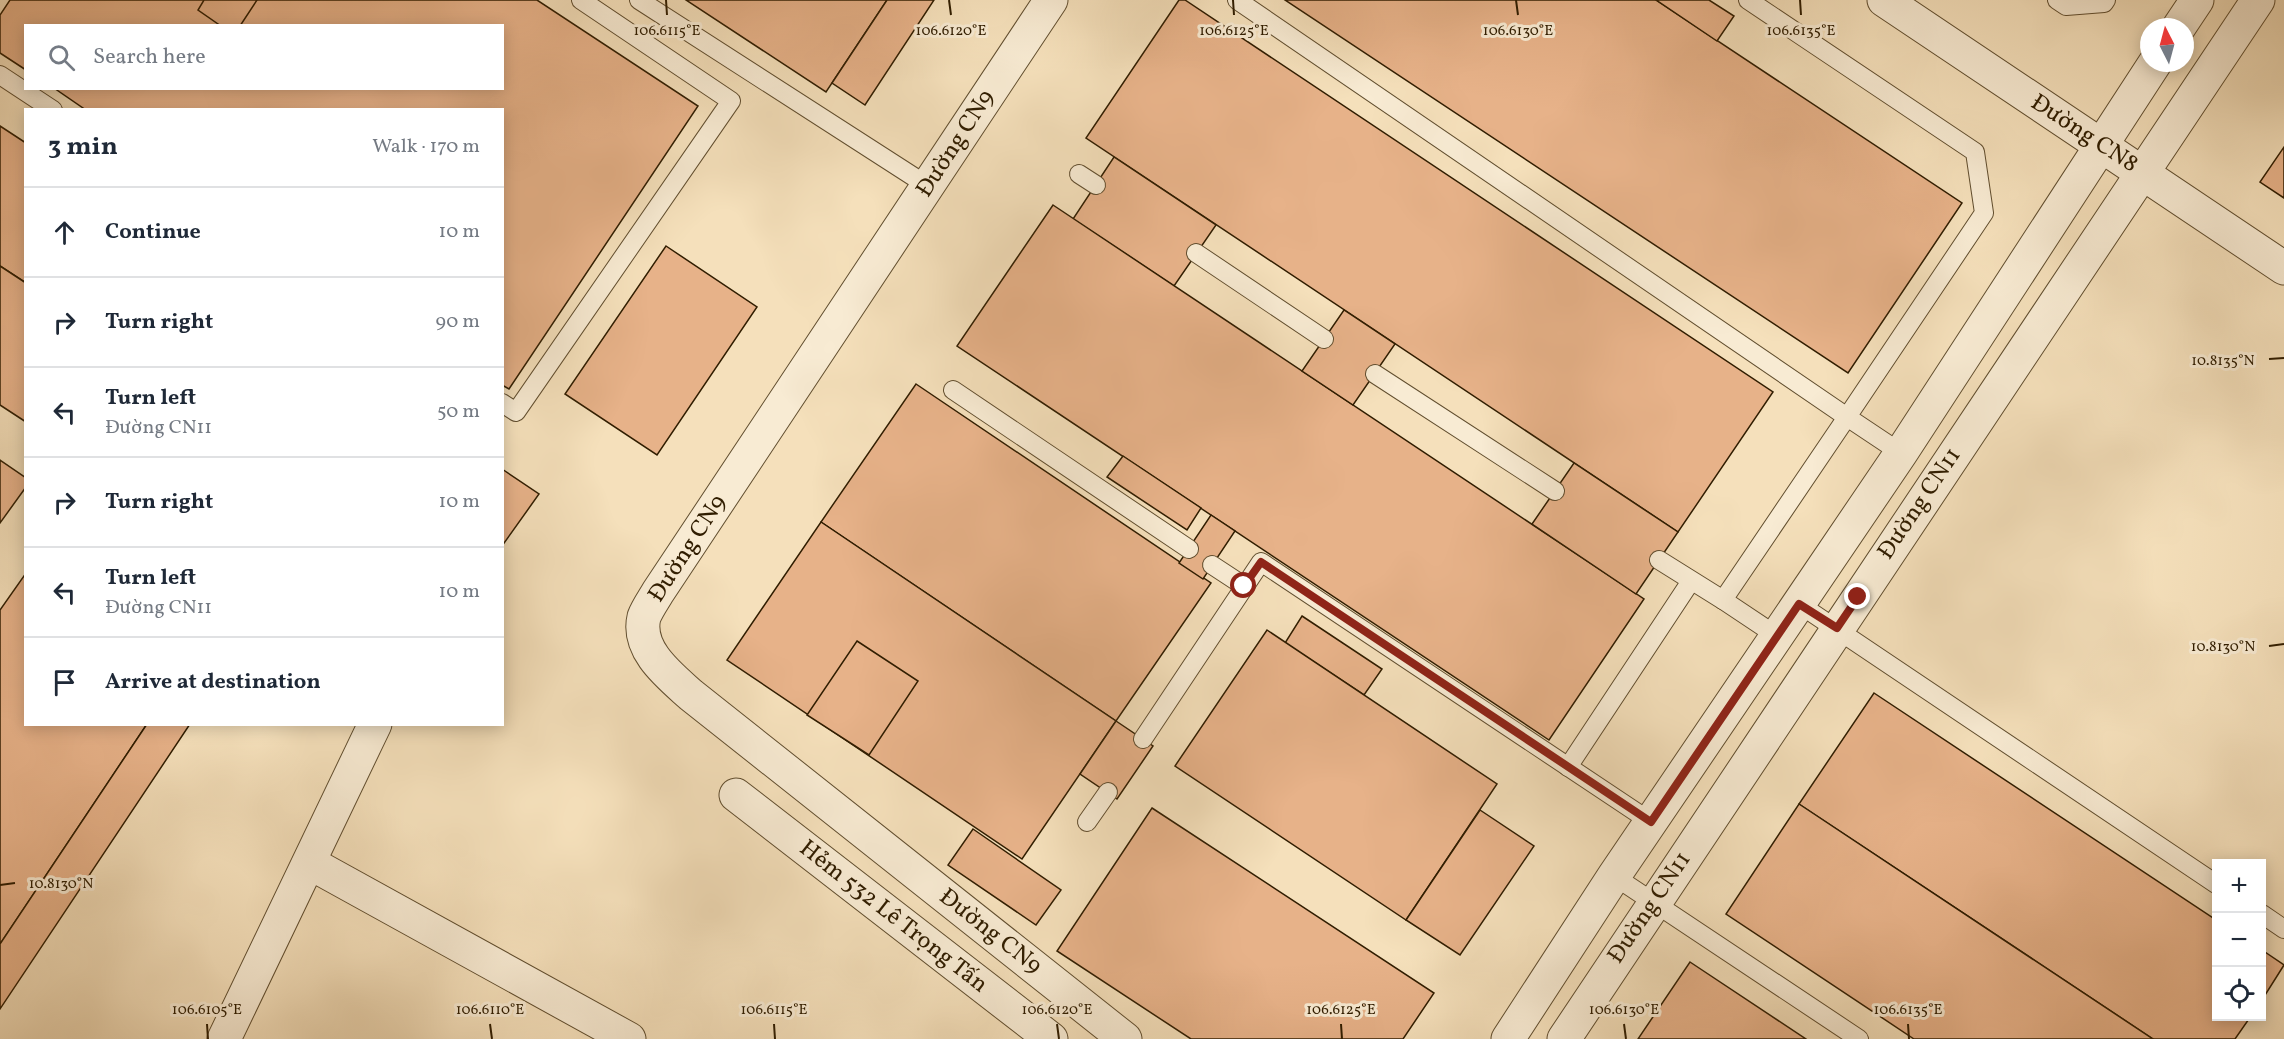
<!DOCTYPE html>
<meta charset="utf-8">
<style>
:root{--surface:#fff;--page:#f2f2f3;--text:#1f2937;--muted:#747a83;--line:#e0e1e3}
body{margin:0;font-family:Vollkorn,serif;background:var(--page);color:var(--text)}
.controls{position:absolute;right:18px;bottom:18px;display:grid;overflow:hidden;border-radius:0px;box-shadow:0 3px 15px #0003}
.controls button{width:54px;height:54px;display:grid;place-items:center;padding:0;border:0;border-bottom:2px solid var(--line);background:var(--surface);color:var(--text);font:30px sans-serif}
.compass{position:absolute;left:2140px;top:18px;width:54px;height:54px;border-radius:50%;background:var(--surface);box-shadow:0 3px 15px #0003;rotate:354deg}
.stop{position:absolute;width:18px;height:18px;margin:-14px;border:4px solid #8f2418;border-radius:50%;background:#fff}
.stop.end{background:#8f2418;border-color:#fff;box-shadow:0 2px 6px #0008}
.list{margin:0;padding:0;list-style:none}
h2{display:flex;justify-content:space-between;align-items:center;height:78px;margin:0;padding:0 24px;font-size:26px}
h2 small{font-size:20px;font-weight:400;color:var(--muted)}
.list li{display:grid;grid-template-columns:39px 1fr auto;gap:18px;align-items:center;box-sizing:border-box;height:90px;padding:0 24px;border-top:2px solid var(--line)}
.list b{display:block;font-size:22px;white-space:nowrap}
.list p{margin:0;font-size:20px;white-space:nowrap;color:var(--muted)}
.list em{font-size:20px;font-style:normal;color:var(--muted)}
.icon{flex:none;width:33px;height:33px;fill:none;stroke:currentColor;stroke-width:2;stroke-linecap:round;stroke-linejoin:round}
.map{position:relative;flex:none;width:2284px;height:1039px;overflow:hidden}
.search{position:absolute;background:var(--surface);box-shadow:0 3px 15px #0003;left:24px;top:24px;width:480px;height:66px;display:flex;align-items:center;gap:15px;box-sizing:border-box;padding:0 21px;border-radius:0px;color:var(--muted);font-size:22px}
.panel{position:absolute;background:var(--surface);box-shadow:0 3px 15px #0003;left:24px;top:108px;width:480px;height:618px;border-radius:0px}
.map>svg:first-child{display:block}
</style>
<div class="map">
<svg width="2284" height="1039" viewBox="0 0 2284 1039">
<rect width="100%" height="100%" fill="#f5e0bb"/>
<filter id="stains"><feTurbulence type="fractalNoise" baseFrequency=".00333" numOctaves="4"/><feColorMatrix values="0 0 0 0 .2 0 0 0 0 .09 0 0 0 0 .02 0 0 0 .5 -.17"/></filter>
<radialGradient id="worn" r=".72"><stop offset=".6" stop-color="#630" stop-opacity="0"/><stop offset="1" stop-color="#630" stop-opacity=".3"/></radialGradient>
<g fill="#e7b289" stroke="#301d00" stroke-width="1.5">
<polygon points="10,0 537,0 698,106 509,389 502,385 502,110 86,110 54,88 502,88 502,26 26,26 26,70 0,53 0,15"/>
<polygon points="204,0 257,0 240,26 221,26 198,10"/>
<polygon points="686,0 887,0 826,92"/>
<polygon points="887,0 934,0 865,105 832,83"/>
<polygon points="1179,0 1185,0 1773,392 1678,532 1086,138"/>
<polygon points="1285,0 1656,0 1962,203 1848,373"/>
<polygon points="1656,0 1709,0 1734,16 1717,41"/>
<polygon points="0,126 26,143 26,283 0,266"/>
<polygon points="2284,147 2284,198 2260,182"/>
<polygon points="1114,157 1216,225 1174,286 1073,219"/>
<polygon points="1053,205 1644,599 1549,740 957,346"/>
<polygon points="666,246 757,307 657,455 565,394"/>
<polygon points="0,266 26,283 26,422 0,405"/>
<polygon points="1344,310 1395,344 1353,405 1302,371"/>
<polygon points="916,384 1211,583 1116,721 821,522"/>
<polygon points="1123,456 1201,508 1187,530 1107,477"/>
<polygon points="0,460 26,478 26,487 0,523"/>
<polygon points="1574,463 1678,532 1636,594 1532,524"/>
<polygon points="502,469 539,494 502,546"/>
<polygon points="1211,515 1235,531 1203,579 1179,563"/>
<polygon points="821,522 1116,721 1022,859 727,660"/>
<polygon points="26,573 26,724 147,724 0,944 0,610"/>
<polygon points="1302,616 1382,669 1364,695 1285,643"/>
<polygon points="1267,630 1497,784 1406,920 1175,766"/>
<polygon points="857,641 918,681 869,755 807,715"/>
<polygon points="1874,693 2216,920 2216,1016 2251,1016 2235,1039 2153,1039 1799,804"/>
<polygon points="1116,721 1153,746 1117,799 1080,774"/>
<polygon points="147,724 190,724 0,1009 0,944"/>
<polygon points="1799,804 2153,1039 1914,1039 1726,914"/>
<polygon points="1152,808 1434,993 1403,1039 1191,1039 1057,951"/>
<polygon points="1480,810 1534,846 1460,955 1406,920"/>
<polygon points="973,829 1061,890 1036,925 948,865"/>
<polygon points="2262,950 2284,965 2262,1000"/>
<polygon points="1690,962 1806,1039 1638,1039"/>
</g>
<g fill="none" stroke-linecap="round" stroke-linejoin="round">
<g stroke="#614e2f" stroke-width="20">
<g id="service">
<polyline points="639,0 928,186"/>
<polyline points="1237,0 1847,417 1723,600 1659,560"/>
<polyline points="1748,0 1975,152 1984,213 1847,417 1901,453"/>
<polyline points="2057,0 2066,6 2104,3 2106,0"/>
<polyline points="0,75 53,110"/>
<polyline points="1079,174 1096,185"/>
<polyline points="1196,253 1324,339"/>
<polyline points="1375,374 1555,491"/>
<polyline points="953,390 1189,549"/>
<polyline points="502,403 516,412 731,101 581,0"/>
<polyline points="1212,565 1244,586"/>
<polyline points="1723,600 1777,636"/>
<polyline points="1799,604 2216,884"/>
<polyline points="1143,739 1261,562 1651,822"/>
<polyline points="1568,767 1691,581"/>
<polyline points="1087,822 1108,792"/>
<polyline points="1614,876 1859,1039"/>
<polyline points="2262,914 2284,929"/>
</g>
</g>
<g stroke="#614e2f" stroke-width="35">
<g id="minor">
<path d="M1051 0 658 592C654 599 647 609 644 617 636 650 670 676 691 695L1125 1039"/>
<polyline points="1884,0 2284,268"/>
<polyline points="2179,27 2197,0"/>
<polyline points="736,795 1051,1039"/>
<polyline points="310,863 629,1039"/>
<polyline points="224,1039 375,724"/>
<polyline points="1508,1039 1614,876 1901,453 2155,63"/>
<polyline points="1564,1039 2258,0"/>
</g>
</g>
<use href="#service" stroke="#f8ebd3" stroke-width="18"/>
<use href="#minor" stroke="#f8ebd3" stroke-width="33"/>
</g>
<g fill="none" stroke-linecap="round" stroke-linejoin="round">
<polyline stroke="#8f2418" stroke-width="8" points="1244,586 1261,562 1651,822 1799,604 1837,628 1858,597"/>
</g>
<path fill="none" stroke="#301d00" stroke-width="2" d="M666 0 667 15M949 0 951 15M1233 0 1234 15M1516 0 1518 15M1800 0 1801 15M2269 359 2284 358M2269 646 2284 644M0 885 15 883M207 1024 208 1039M490 1024 492 1039M774 1024 775 1039M1057 1024 1059 1039M1341 1024 1342 1039M1624 1024 1626 1039M1908 1024 1909 1039"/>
<g text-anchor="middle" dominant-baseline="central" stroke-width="6" stroke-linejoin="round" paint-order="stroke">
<g font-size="24" fill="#301d00" stroke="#f8ebd3">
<text transform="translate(2084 134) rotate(33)">Đường CN8</text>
<text transform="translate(956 144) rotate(-57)">Đường CN9</text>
<text transform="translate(1920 504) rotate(-56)">Đường CN11</text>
<text transform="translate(688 549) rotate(-57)">Đường CN9</text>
<text transform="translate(1650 908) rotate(-56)">Đường CN11</text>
<text transform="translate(893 917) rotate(38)">Hẻm 532 Lê Trọng Tấn</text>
<text transform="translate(990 932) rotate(38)">Đường CN9</text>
</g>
</g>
<g font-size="15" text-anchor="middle" fill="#301d00" stroke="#f8ebd3" stroke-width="6" stroke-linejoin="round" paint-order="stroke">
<text x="667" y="35">106.6115°E</text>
<text x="951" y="35">106.6120°E</text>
<text x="1234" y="35">106.6125°E</text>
<text x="1518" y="35">106.6130°E</text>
<text x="1801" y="35">106.6135°E</text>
<text x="2223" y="365">10.8135°N</text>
<text x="2223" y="651">10.8130°N</text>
<text x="61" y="888">10.8130°N</text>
<text x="207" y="1014">106.6105°E</text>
<text x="490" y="1014">106.6110°E</text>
<text x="774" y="1014">106.6115°E</text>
<text x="1057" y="1014">106.6120°E</text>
<text x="1341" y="1014">106.6125°E</text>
<text x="1624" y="1014">106.6130°E</text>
<text x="1908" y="1014">106.6135°E</text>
</g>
<rect width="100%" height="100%" filter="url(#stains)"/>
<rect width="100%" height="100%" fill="url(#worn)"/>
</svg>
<div class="controls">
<button>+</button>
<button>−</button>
<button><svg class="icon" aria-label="locate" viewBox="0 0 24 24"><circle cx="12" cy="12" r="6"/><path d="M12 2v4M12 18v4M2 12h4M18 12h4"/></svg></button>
</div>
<svg class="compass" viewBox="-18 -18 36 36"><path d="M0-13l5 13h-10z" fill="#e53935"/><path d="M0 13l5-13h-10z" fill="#747a83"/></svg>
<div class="stop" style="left:1244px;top:586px"></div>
<div class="stop end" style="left:1858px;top:597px"></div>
<div class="search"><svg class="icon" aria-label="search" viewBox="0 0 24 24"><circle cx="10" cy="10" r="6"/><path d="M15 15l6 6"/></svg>Search here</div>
<section class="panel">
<h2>3 min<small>Walk · 170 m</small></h2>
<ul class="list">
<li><svg class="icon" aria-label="ahead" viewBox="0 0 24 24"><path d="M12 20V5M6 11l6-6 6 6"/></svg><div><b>Continue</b></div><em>10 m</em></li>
<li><svg class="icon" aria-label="right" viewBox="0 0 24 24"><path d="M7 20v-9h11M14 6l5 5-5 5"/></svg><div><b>Turn right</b></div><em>90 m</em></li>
<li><svg class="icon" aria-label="left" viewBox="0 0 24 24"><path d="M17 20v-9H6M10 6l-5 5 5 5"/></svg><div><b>Turn left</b><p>Đường CN11</p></div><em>50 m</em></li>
<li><svg class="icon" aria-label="right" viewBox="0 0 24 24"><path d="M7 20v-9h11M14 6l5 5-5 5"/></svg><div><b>Turn right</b></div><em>10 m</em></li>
<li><svg class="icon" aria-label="left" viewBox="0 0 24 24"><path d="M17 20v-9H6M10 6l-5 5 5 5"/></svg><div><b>Turn left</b><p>Đường CN11</p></div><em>10 m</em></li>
<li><svg class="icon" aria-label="arrive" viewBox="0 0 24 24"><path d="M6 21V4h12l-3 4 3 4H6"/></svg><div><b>Arrive at destination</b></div></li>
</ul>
</section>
</div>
